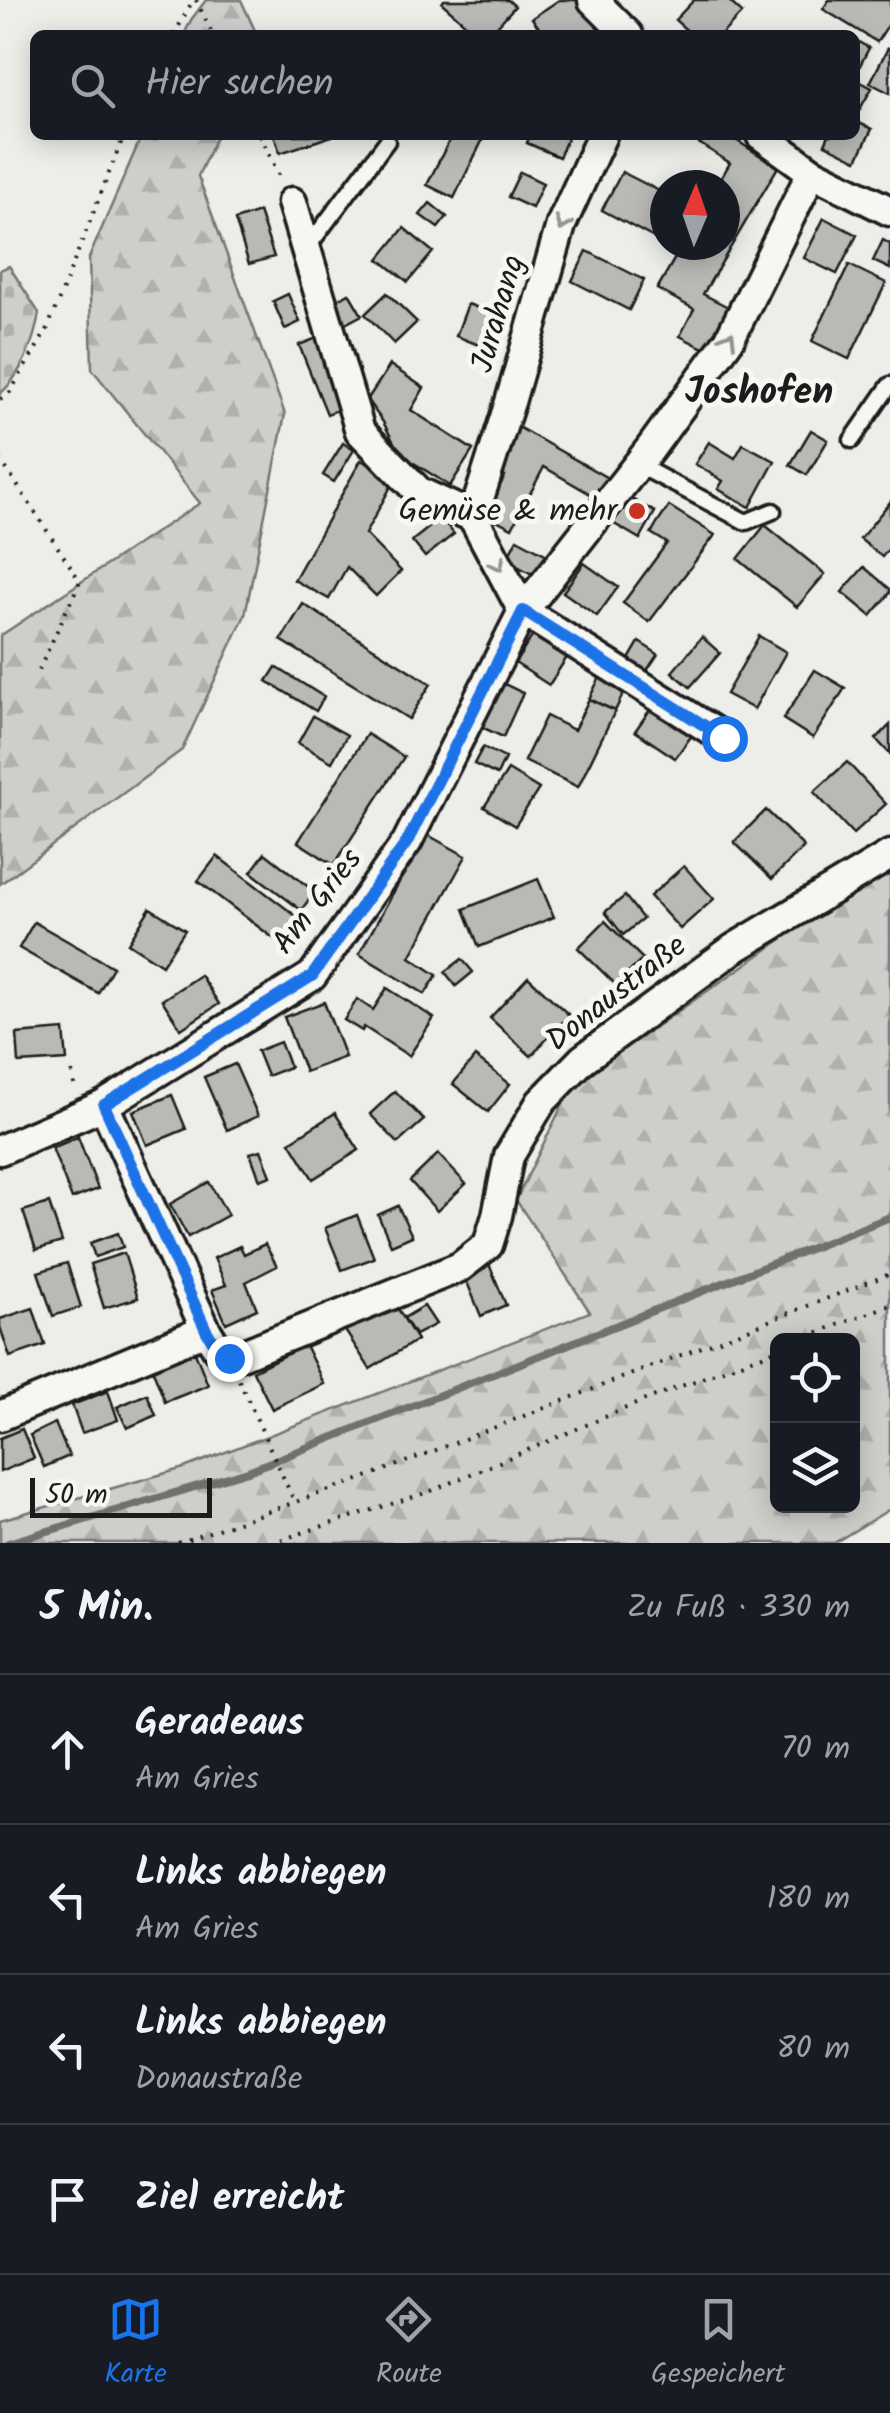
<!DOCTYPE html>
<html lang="de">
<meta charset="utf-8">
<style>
:root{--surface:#171b24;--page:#20242c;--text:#f1f3f6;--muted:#9ea1a6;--line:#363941;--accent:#1a73e8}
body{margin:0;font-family:Kalam,sans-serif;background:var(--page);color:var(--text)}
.controls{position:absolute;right:30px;bottom:30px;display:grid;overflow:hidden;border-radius:15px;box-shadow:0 5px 25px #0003}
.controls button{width:90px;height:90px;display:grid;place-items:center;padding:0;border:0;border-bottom:2px solid var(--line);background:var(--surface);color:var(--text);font:50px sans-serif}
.compass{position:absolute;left:650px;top:170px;width:90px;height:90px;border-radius:50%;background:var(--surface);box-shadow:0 5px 25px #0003;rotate:2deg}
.scale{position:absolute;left:30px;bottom:25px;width:182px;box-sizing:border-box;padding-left:10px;border:5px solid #1c1c1c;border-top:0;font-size:28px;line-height:35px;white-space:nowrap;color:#1c1c1c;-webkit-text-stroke:8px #f6f6f2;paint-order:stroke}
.stop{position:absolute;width:30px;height:30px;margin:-22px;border:8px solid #1a73e8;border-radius:50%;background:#fff}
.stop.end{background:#1a73e8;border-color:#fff;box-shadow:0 2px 10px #0008}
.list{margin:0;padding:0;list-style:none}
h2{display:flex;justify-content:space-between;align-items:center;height:130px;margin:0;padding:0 40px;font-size:42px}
h2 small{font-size:32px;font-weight:400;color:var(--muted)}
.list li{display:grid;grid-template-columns:65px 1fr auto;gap:30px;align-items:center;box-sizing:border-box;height:150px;padding:0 40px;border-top:2px solid var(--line)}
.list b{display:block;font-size:38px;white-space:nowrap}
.list p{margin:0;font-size:32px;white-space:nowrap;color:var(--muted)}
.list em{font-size:32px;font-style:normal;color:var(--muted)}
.icon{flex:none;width:55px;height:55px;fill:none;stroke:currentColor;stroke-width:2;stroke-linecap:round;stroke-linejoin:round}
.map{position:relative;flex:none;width:890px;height:1543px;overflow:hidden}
.search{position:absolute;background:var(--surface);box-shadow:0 5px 25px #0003;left:30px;right:30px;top:30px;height:110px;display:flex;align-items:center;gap:25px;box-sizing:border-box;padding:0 35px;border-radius:15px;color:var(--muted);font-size:38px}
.sheet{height:730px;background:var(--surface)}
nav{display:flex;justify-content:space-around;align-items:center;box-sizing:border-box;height:140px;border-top:2px solid var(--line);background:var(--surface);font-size:28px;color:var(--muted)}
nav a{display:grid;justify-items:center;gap:5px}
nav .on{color:var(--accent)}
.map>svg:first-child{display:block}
</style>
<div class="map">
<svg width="890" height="1543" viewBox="0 0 890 1543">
<defs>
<pattern id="forest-firs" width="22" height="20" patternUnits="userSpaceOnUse" patternTransform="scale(2.5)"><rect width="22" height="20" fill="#cececb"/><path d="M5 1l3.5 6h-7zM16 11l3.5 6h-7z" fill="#b0b0ae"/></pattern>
<pattern id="cemetery-stones" width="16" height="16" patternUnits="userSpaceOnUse" patternTransform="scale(2.5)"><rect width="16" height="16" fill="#cececb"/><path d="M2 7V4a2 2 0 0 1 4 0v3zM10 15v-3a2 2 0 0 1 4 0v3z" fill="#b0b0ae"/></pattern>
</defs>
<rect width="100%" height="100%" fill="#edede9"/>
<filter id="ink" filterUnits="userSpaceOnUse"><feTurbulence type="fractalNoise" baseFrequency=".01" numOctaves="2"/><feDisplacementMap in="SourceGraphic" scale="20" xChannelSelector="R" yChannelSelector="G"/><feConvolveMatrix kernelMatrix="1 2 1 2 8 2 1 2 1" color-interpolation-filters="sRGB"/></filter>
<g filter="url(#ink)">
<g fill="url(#forest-firs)" stroke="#757574" stroke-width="2.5" fill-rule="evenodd">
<polygon points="206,0 241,0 257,35 184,35 191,20"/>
<polygon points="142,135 217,135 198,176 285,414 245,615 182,750 0,884 0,636 200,503 92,369 89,258"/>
<path d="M890 864V1509L834 1543H0V1520L184 1468 590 1312 516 1200 572 1085ZM778 1340H852V1506H778Z"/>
</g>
<path fill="url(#cemetery-stones)" stroke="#757574" stroke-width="2.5" d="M9 266 39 313C35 340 21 376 0 394V270Z"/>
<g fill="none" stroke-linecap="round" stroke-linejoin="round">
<polyline stroke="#6f6f6d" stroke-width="8" points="8,1543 248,1471 890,1217"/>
</g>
<g fill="#b9b9b6" stroke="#1c1c1c" stroke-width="2.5">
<polygon points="444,0 508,0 515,6 489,35 478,35 442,3"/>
<polygon points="559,0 581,0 601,29 592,35 544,35 532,18"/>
<polygon points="694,0 728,0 742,13 721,35 692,35 675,20"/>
<polygon points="829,0 890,0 890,22 877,42 823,9"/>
<polygon points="855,40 869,48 855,75"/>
<polygon points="888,48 890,49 890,93 870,83"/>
<polygon points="857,80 872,88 857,114 855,84"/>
<polygon points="855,121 872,129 857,160 825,144 829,135 855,135"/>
<polygon points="274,135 332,135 332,136 280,153"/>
<polygon points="452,135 485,135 454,198 427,185"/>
<polygon points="530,135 569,135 559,157 527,143"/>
<polygon points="697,135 728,135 778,167 703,294 730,308 707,350 680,336 694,309 657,289 679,251 668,245 725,245 725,185 717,185 730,163 694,140"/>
<polygon points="520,172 543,183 532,208 508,197"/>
<polygon points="622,172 665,194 665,244 602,210"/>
<polygon points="430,203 447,217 438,228 420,215"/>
<polygon points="259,212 274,257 249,264 235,220"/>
<polygon points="824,218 857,235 837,274 804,258"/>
<polygon points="404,228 433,252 408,282 379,259"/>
<polygon points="883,240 890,244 890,269 873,261"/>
<polygon points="587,251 644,280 629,310 572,281"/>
<polygon points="849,265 886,283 849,359 812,341"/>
<polygon points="349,293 362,315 343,325 331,303"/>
<polygon points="387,293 417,322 394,344 365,314"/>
<polygon points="288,294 300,322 285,329 273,301"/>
<polygon points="468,304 496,315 484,347 456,336"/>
<polygon points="322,336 351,405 327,414 299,345"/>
<polygon points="390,365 424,388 411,410 473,450 450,486 400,454 383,422 367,400"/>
<polygon points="518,427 611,480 599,499 544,467 512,528 485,514 505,476 493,470"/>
<polygon points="811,430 828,440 807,475 790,465"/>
<polygon points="709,442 735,458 743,444 775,461 750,507 718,489 723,481 695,464"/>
<polygon points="343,443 354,450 334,482 323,475"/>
<polygon points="361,460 395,479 365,534 401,571 376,596 347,567 329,599 294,580"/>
<polygon points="626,496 655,512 640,539 611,522"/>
<polygon points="890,502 890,547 882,557 860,539"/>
<polygon points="669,506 715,535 649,622 623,603 667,543 651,533"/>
<polygon points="441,518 454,534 425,557 412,541"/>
<polygon points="765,525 825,574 797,607 738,559"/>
<polygon points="517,539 549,556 538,577 506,560"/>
<polygon points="584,563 618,587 597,616 563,592"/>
<polygon points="864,567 890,589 890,593 871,616 842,592"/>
<polygon points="303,604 431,684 409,719 281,640"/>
<polygon points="537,629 571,651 549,685 515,663"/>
<polygon points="759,636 786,652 754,709 726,694"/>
<polygon points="702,637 720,653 690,687 672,672"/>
<polygon points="639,642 658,654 646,672 628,661"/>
<polygon points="276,667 324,697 316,711 267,681"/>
<polygon points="815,670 845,688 813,738 783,719"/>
<polygon points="603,671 628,684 615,711 589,699"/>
<polygon points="496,680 523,693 503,737 475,724"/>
<polygon points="589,699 615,711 578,787 524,761 546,716 574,730"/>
<polygon points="652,707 693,734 675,758 635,731"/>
<polygon points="313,716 347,735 332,762 298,743"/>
<polygon points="890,725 890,754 876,739"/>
<polygon points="367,734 404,757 334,865 298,842"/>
<polygon points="483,747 505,758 497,775 474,764"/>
<polygon points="847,762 886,804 853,834 814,792"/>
<polygon points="508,770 539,789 515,826 484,807"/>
<polygon points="766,810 804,847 772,879 734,842"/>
<polygon points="426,834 466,856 410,957 437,975 425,994 359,954"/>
<polygon points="265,853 315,892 301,910 251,872"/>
<polygon points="217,856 304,922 285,947 198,881"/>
<polygon points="684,866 714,899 680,929 650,896"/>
<polygon points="538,879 554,917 479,947 464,909"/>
<polygon points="625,896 643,919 623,935 605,912"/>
<polygon points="150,908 185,930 162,965 128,943"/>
<polygon points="605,921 643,959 616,985 578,948"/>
<polygon points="34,922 113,967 98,993 19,948"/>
<polygon points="462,959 473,972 456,986 445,972"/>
<polygon points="200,975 219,1004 181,1029 162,1000"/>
<polygon points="528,977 569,1015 531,1056 490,1018"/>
<polygon points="387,988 434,1018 409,1056 364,1027 362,1031 344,1020 357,999 373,1010"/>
<polygon points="324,1002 345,1057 305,1072 284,1017"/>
<polygon points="64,1030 67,1060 19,1063 17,1034"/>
<polygon points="280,1042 290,1067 267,1076 257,1051"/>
<polygon points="475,1057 510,1084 488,1112 453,1084"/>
<polygon points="235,1064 258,1116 227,1130 204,1077"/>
<polygon points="395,1091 424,1120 398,1143 370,1114"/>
<polygon points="172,1095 186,1129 147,1145 133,1111"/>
<polygon points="335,1113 359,1150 313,1179 290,1142"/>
<polygon points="78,1137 98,1189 72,1199 52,1148"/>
<polygon points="261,1150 271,1176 260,1180 250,1153"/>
<polygon points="438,1154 466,1184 437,1211 410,1181"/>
<polygon points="209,1182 228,1215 188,1237 170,1204"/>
<polygon points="49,1203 62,1242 36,1250 23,1211"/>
<polygon points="398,1206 412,1236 391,1245 378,1215"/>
<polygon points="357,1215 374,1258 342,1270 325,1228"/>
<polygon points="118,1233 123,1247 95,1257 90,1243"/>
<polygon points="265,1244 277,1266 246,1282 257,1309 226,1323 212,1290 226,1285 214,1258 240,1246 244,1254"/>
<polygon points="124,1253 138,1298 104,1308 90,1264"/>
<polygon points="67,1263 81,1307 53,1316 38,1272"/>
<polygon points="489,1264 506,1305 481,1316 464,1275"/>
<polygon points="392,1299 417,1340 370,1369 344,1329"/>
<polygon points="424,1306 436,1324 415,1335 404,1318"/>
<polygon points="33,1308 45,1345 10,1357 0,1327 0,1319"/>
<polygon points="305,1345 324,1384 272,1409 253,1371"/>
<polygon points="195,1352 208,1385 165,1402 152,1368"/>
<polygon points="108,1391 118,1420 82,1433 72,1405"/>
<polygon points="147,1394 156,1415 127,1428 117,1407"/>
<polygon points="55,1423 69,1456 44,1467 30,1435"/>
<polygon points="22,1429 34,1458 0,1472 0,1438"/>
</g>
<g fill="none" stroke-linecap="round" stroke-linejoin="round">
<g stroke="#1c1c1c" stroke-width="21">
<g id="lane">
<polyline points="307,248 387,141"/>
<polyline points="852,440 890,385"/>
<polyline points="638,465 746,522 773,511"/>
</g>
</g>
<g stroke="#1c1c1c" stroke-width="35">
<g id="street">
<polyline points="593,0 628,35"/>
<polyline points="602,135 561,225 510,402 473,517 523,611 724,738"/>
<polyline points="761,135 812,172 890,211"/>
<polyline points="292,202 360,431 419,492 473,517"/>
<polyline points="104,1105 206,1330 217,1348 229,1358 241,1355 460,1267 488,1245 497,1216 509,1156 541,1102 583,1059 733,949 890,855"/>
<polyline points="0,1150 104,1105 312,976 407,842 523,611 650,449 729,340 812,172"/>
<polyline points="0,1416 206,1330"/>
</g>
</g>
<g stroke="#1c1c1c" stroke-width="4" stroke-dasharray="2.5 8" stroke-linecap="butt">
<polyline points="196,0 213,35"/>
<polyline points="174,35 193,0"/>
<polyline points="260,135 281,180"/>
<polyline points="0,399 10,392 47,330 124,135"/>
<polyline points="0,459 80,581 38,672"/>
<polyline points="72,1072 75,1090"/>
<polyline points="798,1340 890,1305"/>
<polyline points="239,1380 295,1503"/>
<polyline points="178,1543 364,1478 890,1274"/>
<polyline points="271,1543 431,1491 645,1400 778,1349"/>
</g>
<use href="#lane" stroke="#f6f6f2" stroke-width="14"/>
<use href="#street" stroke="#f6f6f2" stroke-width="28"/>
</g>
<defs><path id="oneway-chevron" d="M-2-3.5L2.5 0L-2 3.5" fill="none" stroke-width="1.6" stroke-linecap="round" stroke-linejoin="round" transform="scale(2.5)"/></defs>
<g stroke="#949492">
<use href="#oneway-chevron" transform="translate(563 224) rotate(111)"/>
<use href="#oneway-chevron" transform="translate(729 338) rotate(-59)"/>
<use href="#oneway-chevron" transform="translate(498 564) rotate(62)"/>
</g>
</g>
<g fill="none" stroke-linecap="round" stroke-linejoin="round" filter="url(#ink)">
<polyline stroke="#1a73e8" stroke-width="12" points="229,1358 217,1348 206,1330 104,1105 312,976 407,842 523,611 724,738"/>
</g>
<circle fill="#c8321e" stroke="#f6f6f2" stroke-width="4" cx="637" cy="511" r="10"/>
<g text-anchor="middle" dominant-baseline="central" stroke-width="10" stroke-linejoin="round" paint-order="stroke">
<g font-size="32" fill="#1c1c1c" stroke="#f6f6f2">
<text transform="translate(499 314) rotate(-74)">Jurahang</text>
<text transform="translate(318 902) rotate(-52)">Am Gries</text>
<text transform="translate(617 994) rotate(-38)">Donaustraße</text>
</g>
<g font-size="32" fill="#1c1c1c" stroke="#f6f6f2" text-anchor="end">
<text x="617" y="511">Gemüse &amp; mehr</text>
</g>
<g font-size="38" font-weight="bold" fill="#1c1c1c" stroke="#f6f6f2">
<text x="759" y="393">Joshofen</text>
</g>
</g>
</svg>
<div class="controls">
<button><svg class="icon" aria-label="locate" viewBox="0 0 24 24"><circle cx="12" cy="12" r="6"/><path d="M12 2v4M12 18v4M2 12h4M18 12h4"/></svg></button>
<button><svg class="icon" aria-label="layers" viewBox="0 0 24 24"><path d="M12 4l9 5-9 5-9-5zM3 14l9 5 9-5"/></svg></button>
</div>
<svg class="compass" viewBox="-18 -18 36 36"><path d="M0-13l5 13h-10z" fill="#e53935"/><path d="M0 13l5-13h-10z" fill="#9ea1a6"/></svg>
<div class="scale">50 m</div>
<div class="stop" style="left:724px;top:738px"></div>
<div class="stop end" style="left:229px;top:1358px"></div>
<div class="search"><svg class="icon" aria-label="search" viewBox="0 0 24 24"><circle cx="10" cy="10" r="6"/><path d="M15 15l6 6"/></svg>Hier suchen</div>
</div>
<section class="sheet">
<h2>5 Min.<small>Zu Fuß · 330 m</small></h2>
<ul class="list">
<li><svg class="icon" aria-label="ahead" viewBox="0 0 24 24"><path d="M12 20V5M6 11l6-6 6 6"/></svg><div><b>Geradeaus</b><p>Am Gries</p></div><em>70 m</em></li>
<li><svg class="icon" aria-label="left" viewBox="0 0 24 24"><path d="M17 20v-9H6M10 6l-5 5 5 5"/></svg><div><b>Links abbiegen</b><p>Am Gries</p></div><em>180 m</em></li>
<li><svg class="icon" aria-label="left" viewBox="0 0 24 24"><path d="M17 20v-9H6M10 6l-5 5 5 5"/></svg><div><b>Links abbiegen</b><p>Donaustraße</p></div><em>80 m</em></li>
<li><svg class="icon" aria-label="arrive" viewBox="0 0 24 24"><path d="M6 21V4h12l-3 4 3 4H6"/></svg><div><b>Ziel erreicht</b></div></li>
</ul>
</section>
<nav>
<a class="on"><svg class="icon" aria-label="map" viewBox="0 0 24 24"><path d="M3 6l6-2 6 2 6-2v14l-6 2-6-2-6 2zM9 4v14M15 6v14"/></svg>Karte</a>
<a><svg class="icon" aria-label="directions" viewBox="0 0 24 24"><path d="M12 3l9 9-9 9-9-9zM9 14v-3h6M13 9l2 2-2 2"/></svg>Route</a>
<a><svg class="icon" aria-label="saved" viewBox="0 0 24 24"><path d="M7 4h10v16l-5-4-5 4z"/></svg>Gespeichert</a>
</nav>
